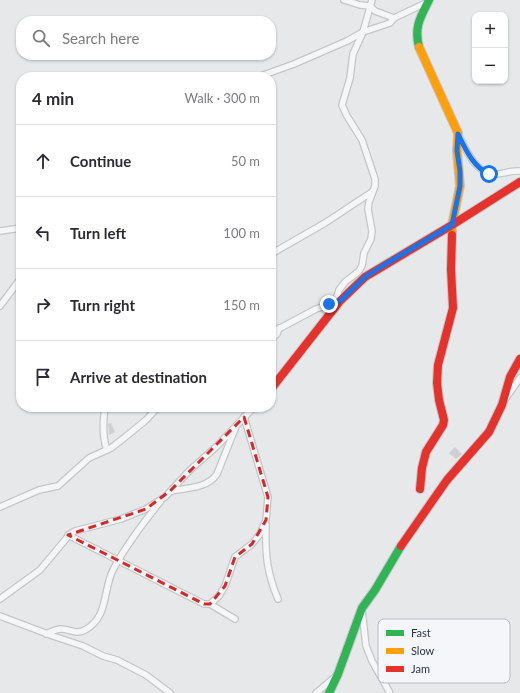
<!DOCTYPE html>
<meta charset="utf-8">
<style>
:root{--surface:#fff;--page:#f2f2f3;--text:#2b2b33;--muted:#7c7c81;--line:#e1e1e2}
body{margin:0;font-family:Lato,sans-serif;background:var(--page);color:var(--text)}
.controls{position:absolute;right:12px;top:12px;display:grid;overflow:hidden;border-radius:8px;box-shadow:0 1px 3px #0004}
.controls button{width:36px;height:36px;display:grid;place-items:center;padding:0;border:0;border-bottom:1px solid var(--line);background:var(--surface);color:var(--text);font:20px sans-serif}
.stop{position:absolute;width:12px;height:12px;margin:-9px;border:3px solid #1a73e8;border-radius:50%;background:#fff}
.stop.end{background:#1a73e8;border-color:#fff;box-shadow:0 1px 4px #0008}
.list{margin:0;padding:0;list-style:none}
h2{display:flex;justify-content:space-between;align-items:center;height:52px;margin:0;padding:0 16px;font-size:17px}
h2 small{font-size:13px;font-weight:400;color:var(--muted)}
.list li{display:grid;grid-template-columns:26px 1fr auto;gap:12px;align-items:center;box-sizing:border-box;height:72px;padding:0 16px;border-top:1px solid var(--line)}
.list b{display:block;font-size:15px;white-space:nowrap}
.list em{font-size:13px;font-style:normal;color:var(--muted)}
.icon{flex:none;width:22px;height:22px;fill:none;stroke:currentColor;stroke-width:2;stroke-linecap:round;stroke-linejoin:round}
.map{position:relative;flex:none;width:520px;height:693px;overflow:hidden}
.search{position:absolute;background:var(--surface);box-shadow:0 1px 3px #0004;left:16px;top:16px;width:260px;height:44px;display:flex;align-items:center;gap:10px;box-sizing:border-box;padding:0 14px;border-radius:16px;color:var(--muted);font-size:15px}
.panel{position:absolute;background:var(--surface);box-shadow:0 1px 3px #0004;left:16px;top:72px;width:260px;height:340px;border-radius:16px}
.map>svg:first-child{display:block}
</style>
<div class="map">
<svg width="520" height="693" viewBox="0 0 520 693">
<rect width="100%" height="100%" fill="#e6e8ea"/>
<g fill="#ced0d3">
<polygon points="111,423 115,432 109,435 108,424"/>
<polygon points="455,447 462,454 456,459 449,453"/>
</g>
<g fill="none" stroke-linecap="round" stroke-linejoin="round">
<g stroke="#c4c6c8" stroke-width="8">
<g id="street">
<polyline points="344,0 360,5 370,6 375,11 394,18 428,2"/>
<polyline points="258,77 294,64 347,41 363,32 390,23 394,18"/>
<path d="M458 134C465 148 476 175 495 174 504 174 512 170 520 171"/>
<polyline points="0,231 21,228"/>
<polyline points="271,254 325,223 372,192"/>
<polyline points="335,302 339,290 345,282 358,272 362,266 364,253 371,239 372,231 368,209 369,202 375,186 375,179 362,140 347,116 342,105 350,78 353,54 363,32 372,0"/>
<polyline points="0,306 21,278"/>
<polyline points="271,333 316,309 338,302"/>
<polyline points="271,339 277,334 279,328"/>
<polyline points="506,398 520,378"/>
<path d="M105 407C103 422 102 436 107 450"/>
<path d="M171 491C187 488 208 488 217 474L235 429"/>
<polyline points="0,507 39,490 58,486 89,458 111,448 124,438 146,420 158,407"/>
<path d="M266 525C265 554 267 573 278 599"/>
<polyline points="68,535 204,604 210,604 235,619"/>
<polyline points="0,599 40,570 70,534 75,531 121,519 146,509 165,497 190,470 217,446 254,407"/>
<polyline points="210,604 219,596 225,586 235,557 252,544 260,534 266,520 268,497 244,417"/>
<polyline points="362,610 366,646 372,661 390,693"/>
<polyline points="0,616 53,636 83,646 103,656 117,660 146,675 170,693"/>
<path d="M46 634C51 632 56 629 61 629 70 629 76 635 85 630 110 616 102 589 114 568 127 544 143 523 160 502"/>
<polyline points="316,693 336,676"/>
</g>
</g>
<g stroke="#c4c6c8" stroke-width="10">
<g id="fast">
<path d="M419 47C414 27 420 18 429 0"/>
<polyline points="329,693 338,674 362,608 375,590 401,546"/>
</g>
</g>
<g stroke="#c4c6c8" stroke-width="10">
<polyline id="slow" points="419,47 458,133 457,151 460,186 452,225 452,235"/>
</g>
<g stroke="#c4c6c8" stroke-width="10">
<g id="jam">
<polyline points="271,389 340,301 365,277 452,225 520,182"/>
<polyline points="420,489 422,468 426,452 443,425 444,420 439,400 437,383 438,365 453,308 451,269 452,235"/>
<polyline points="401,546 447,480 489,432 502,405 510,377 520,359"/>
</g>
</g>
<use href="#street" stroke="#f5f6f7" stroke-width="5.5"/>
<use href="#fast" stroke="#30b455" stroke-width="8"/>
<use href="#slow" stroke="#ff9f0a" stroke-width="8"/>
<use href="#jam" stroke="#e5322d" stroke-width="8"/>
</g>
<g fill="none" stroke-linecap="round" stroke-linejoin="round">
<path stroke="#1a73e8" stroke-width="5" d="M329 304 340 301 365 277 384 265 452 225 460 186V171L457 151 458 134C465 148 473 167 489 174"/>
</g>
<path fill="none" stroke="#d62828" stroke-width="3" stroke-dasharray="8 5" stroke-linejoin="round" d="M244 417 268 497 266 520 252 544 235 557 225 586 210 604H204L68 535 146 509 170 491Z"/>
<rect x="378" y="619" width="132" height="64" rx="6" fill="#f4f6f9" stroke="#b8bcc3" stroke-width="1"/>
<rect x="386" y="630" width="18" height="6" fill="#30b455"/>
<rect x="386" y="648" width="18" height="6" fill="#ff9f0a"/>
<rect x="386" y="666" width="18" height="6" fill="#e5322d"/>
<g font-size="11" fill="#2b3445">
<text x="411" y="637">Fast</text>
<text x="411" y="655">Slow</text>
<text x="411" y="673">Jam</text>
</g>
</svg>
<div class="controls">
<button>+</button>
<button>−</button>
</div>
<div class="stop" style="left:489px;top:174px"></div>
<div class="stop end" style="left:329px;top:304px"></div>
<div class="search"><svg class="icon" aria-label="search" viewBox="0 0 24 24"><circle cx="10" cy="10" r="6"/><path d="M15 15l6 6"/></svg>Search here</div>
<section class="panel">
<h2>4 min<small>Walk · 300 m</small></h2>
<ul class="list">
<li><svg class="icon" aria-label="ahead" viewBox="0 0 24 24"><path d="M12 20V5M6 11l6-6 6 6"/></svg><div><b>Continue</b></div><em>50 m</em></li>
<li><svg class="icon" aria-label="left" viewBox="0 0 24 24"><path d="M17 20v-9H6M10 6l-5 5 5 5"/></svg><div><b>Turn left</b></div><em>100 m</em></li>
<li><svg class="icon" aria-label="right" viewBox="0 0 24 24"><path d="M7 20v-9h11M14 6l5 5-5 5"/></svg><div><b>Turn right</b></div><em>150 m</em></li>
<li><svg class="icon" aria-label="arrive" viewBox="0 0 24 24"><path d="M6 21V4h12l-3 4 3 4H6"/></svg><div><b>Arrive at destination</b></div></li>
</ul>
</section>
</div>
